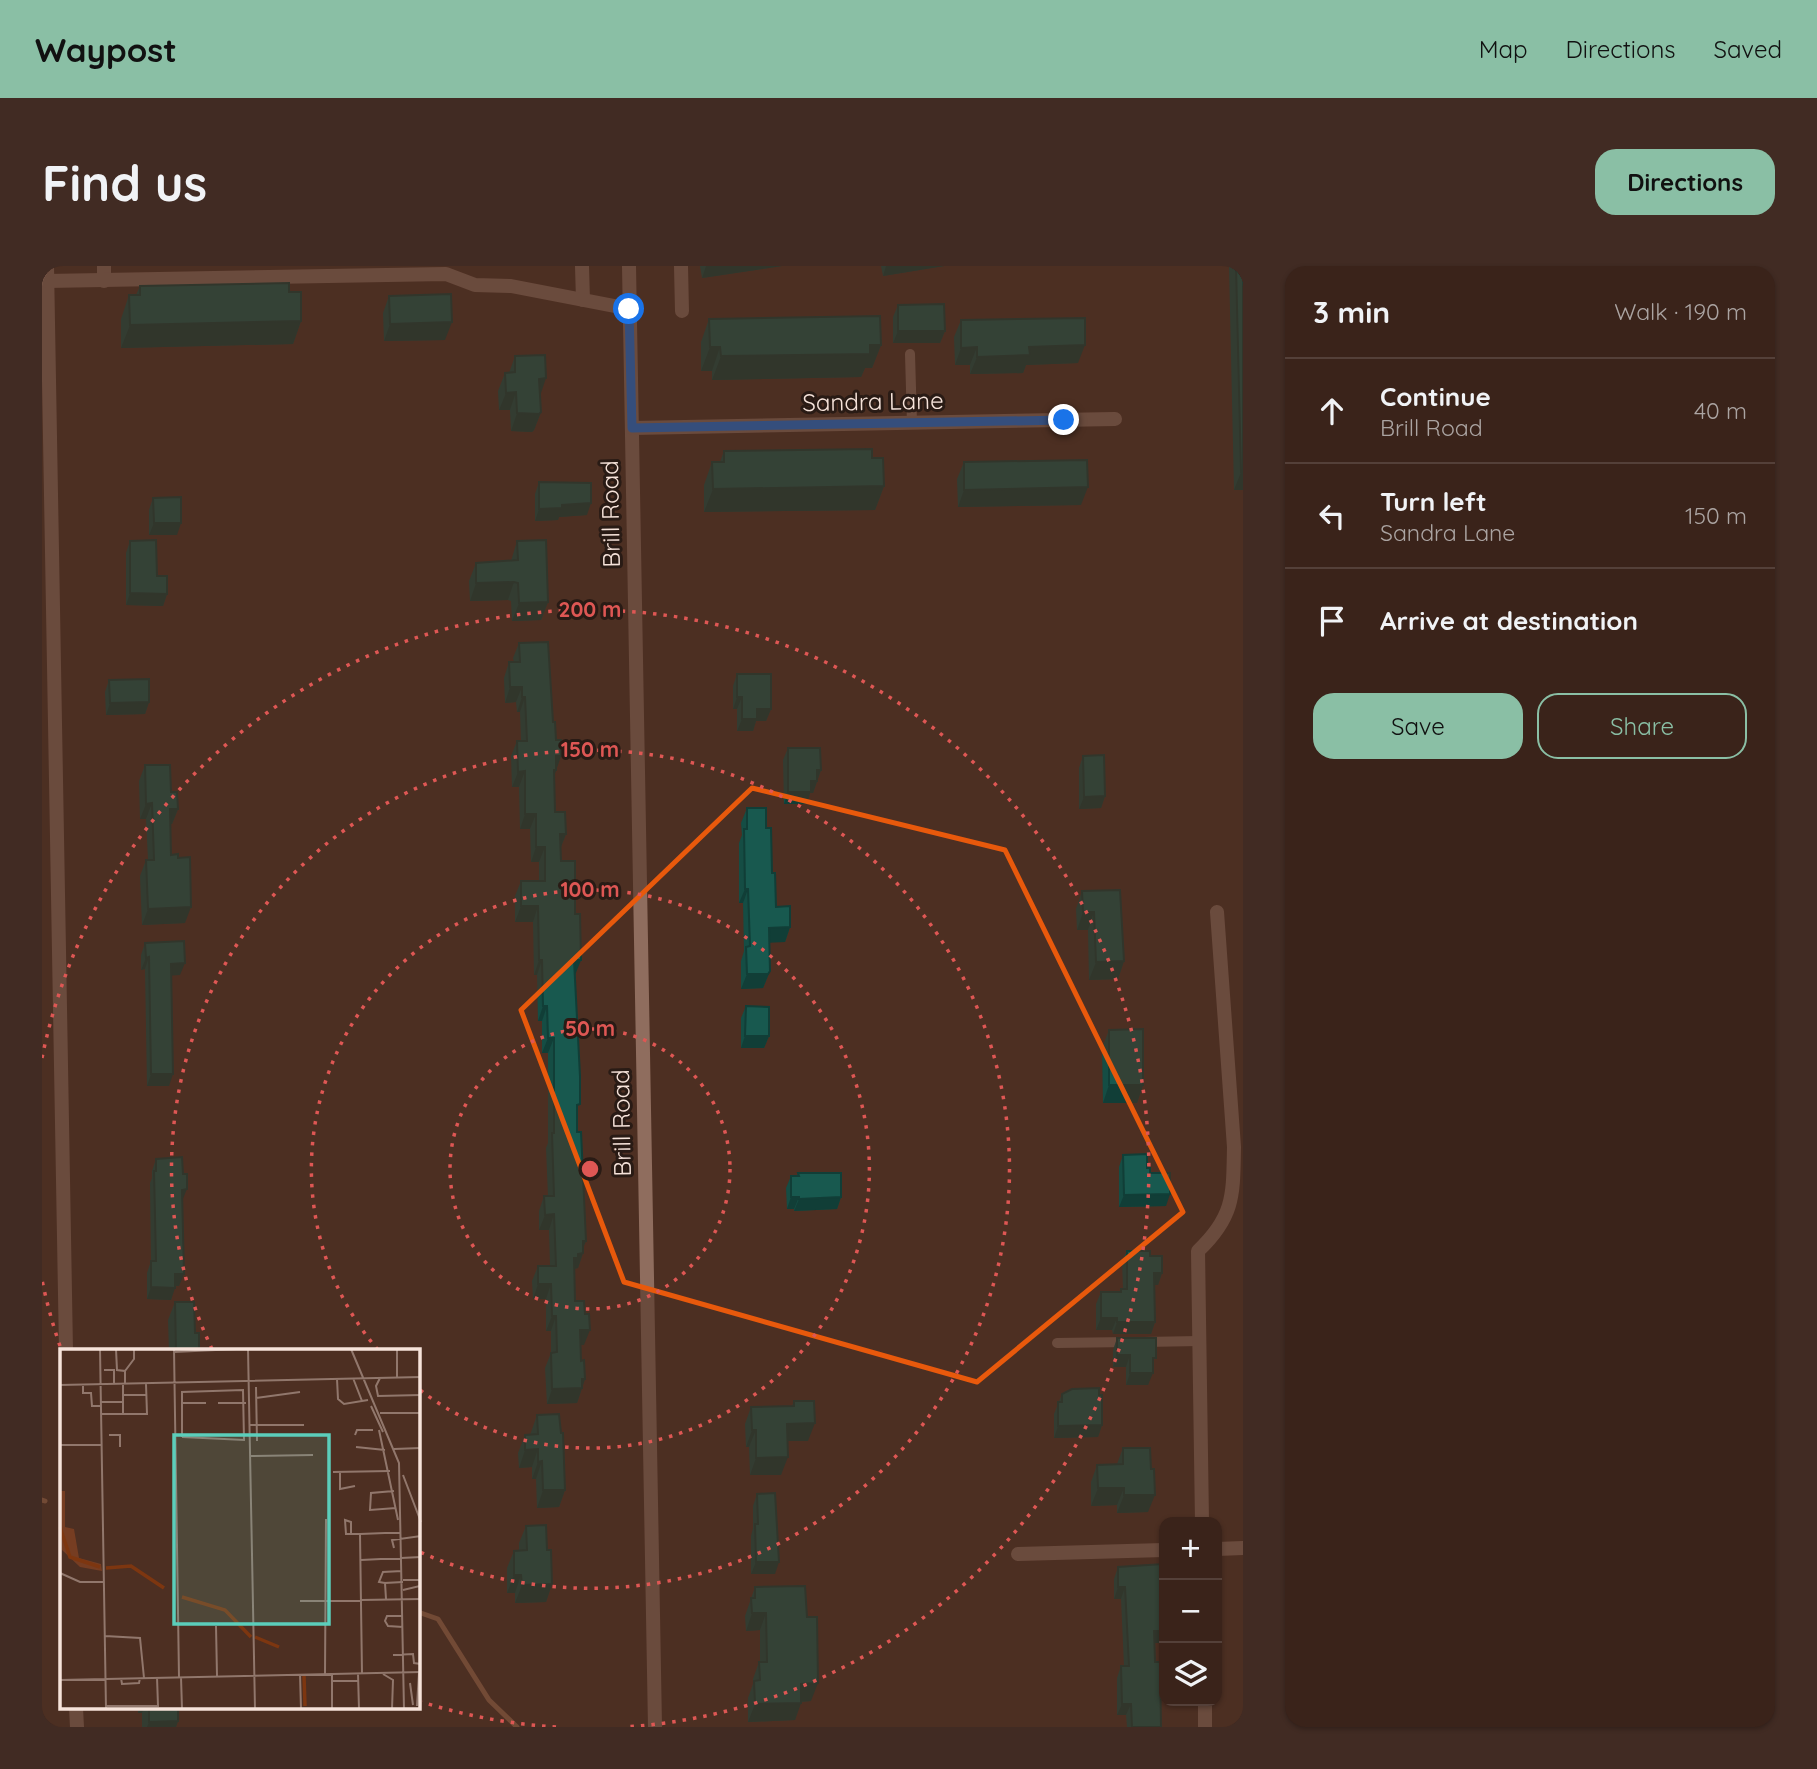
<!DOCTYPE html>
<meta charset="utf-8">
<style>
:root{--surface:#3a231a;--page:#412b23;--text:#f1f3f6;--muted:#aba4a2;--line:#544039;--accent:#8abfa5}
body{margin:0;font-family:Quicksand,sans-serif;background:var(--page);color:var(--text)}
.controls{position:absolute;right:21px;bottom:21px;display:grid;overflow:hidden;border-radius:14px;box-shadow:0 2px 5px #0004}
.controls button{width:63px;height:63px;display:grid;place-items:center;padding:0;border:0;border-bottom:2px solid var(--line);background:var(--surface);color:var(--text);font:35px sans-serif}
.stop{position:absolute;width:21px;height:21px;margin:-16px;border:5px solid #1a73e8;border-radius:50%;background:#fff}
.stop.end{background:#1a73e8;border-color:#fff;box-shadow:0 2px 7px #0008}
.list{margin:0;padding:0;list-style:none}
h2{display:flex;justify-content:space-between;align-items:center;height:91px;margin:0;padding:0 28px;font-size:30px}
h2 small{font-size:23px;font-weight:400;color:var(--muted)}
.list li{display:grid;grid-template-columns:46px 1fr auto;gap:21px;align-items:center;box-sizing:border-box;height:105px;padding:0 28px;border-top:2px solid var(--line)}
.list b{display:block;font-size:26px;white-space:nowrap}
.list p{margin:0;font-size:23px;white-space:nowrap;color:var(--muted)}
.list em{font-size:23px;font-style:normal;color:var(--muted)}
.actions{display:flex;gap:14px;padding:21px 28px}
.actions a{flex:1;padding:16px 0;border:2px solid var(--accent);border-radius:21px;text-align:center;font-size:24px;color:var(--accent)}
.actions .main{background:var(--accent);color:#111}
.icon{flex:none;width:38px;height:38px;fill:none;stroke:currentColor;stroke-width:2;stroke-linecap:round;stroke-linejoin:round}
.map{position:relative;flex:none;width:1201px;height:1461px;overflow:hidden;border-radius:21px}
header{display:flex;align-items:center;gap:42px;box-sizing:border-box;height:98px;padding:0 35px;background:var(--accent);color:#111}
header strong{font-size:33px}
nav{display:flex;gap:38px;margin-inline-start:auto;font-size:24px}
.intro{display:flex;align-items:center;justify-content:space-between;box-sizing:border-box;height:168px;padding:0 42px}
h1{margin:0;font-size:49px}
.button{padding:18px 32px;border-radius:21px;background:var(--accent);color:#111;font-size:24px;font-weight:700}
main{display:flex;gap:42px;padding:0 42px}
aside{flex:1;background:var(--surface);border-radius:21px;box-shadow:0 2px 5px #0004}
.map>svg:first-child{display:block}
</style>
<header>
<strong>Waypost</strong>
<nav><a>Map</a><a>Directions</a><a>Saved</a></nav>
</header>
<div class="intro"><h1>Find us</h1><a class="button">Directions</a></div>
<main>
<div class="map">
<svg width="1201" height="1461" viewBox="0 0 1201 1461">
<rect width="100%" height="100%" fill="#4d2f22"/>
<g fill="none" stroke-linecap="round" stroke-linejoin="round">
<g stroke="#a16a4d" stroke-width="5">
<polyline points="0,1234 3,1235"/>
<polyline points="376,1346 396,1353 447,1434 475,1461"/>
</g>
<g stroke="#8f6d5e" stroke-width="10">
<polyline points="868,88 870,157"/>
<polyline points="1102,1076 1157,1075"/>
<polyline points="1015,1077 1086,1076"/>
</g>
<g stroke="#8f6d5e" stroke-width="14">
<polyline points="5,0 24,1085"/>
<polyline points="62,0 62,15"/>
<polyline points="540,0 541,34"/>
<polyline points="587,0 613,1461"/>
<polyline points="639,0 640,45"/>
<polyline points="5,15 404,8 433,19 469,20 588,43"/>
<polyline points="590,162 1073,153"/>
<path d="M1160 1256 1156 985C1193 950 1191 928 1192 881L1175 646"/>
<polyline points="1175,1283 1201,1282"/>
<polyline points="976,1288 1122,1284"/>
<polyline points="1163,1435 1163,1461"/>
<polyline points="34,1442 35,1461"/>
</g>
</g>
<g fill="#154d44">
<polygon points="658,0 740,0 660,12"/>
<polygon points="839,0 902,0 841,10"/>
<polygon points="1187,0 1201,0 1201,224 1192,224"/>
<polygon points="98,20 247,26 259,55 251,78 79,82 79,53 87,29 94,29"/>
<polygon points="347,30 403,74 342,75 341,47"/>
<polygon points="856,39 903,65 898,77 851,77 851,51"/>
<polygon points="667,53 839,79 830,102 823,102 819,111 670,114 670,105 659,105 659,76"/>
<polygon points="919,54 1036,97 984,99 981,107 928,108 928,99 913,99 912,71"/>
<polygon points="473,90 498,129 499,146 492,164 490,166 469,165 468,144 457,144 456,125 463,107 467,107"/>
<polygon points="682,185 830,192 842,220 833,244 662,246 662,219 670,196 678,196"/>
<polygon points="922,196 1039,239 916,241 915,213"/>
<polygon points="497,216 545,249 517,251 516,254 493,255 493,228"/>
<polygon points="111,232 135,269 107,269 107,244"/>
<polygon points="88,275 115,310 125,328 121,340 84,339 84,287"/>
<polygon points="475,275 506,336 499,354 470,355 469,335 466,334 428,335 427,315 434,297 469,295"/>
<polygon points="477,377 511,456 514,474 519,490 512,510 513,546 524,568 519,581 519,595 533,648 539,694 532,709 535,866 544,975 541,982 541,987 536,1002 532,1003 532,1004 533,1035 542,1079 539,1079 539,1095 543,1113 535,1137 505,1138 503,1102 509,1087 509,1065 504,1065 504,1033 491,1033 490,1015 496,1000 508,1000 507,964 497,964 497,945 502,930 506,930 504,882 506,877 506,787 500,787 500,755 496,755 495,709 492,709 491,656 473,656 473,630 479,615 497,615 497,596 489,596 488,563 478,563 477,521 470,521 469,490 475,475 479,475 478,446 475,446 474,436 463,437 462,412 467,396 472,396 471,392"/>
<polygon points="695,408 729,443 724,455 714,455 711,465 695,465 695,443 691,443 691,420"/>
<polygon points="67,414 107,436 103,448 64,449 63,426"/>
<polygon points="746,482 779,504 771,527 768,527 765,538 742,538 741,494"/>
<polygon points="1041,490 1063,530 1059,542 1037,543 1037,502"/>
<polygon points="103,499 129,526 136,543 130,558 129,558 129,589 143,657 100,659 98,610 104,594 106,594 104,553 98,553 97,515"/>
<polygon points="705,542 724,562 734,641 748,661 743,676 727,676 728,705 721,722 699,723 699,695 702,685 701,637 697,637 697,577 700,569 699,557"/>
<polygon points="1040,625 1082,695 1076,713 1047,714 1046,664 1035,664 1034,643"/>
<polygon points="103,677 138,709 129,709 127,820 105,820 103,703 99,704 99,689"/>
<polygon points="704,740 727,770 722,782 699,782 699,752"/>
<polygon points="1067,764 1101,819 1095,837 1061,837 1060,782"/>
<polygon points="1081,889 1105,902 1124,940 1077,941 1077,901"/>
<polygon points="114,893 140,935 137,1020 133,1020 129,1034 105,1033 105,1007 109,995 108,917 110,912 110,905"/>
<polygon points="756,907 799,931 795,943 752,945 752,943 745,943 744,922 749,910 755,910"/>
<polygon points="1085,985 1108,990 1120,1007 1116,1019 1112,1019 1113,1056 1109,1068 1071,1068 1070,1064 1054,1064 1054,1038 1059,1026 1078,1026 1079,1023 1081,1023 1080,996"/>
<polygon points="133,1036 157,1085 127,1085 126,1054"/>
<polygon points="1075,1072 1111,1101 1106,1119 1084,1119 1084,1101 1071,1101 1071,1084"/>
<polygon points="1020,1128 1060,1159 1056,1171 1012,1172 1012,1148"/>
<polygon points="752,1135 766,1175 746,1175 739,1209 708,1209 707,1181 704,1181 703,1158 709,1141 750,1140"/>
<polygon points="495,1149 523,1224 517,1241 495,1242 494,1213 490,1213 490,1201 477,1202 476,1187 483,1169 488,1169"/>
<polygon points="1081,1182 1106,1246 1075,1247 1075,1239 1049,1240 1049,1216 1055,1199 1075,1198"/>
<polygon points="715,1228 733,1308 709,1308 709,1270 711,1262 711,1240"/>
<polygon points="484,1260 505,1284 510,1318 504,1336 473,1337 473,1327 465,1327 465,1302 472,1285 477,1285 477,1277"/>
<polygon points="1076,1301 1122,1373 1118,1373 1117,1377 1113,1377 1113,1396 1119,1461 1085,1461 1084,1449 1075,1449 1075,1412 1079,1400 1082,1400 1079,1333 1072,1333 1072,1313"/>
<polygon points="713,1321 769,1435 759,1436 753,1454 706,1456 706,1432 711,1418 711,1413 717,1396 718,1396 718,1364 704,1365 703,1350"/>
<polygon points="96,1442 136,1442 136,1455 134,1461 100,1461 100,1447 96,1447"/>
</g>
<g fill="#113e37">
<polygon points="664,0 740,0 660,12"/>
<polygon points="844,0 902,0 841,10"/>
<polygon points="259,55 251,78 79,82 88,59"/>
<polygon points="410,56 403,74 342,75 348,58"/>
<polygon points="856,65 903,65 898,77 851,77"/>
<polygon points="828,79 839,79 830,102 823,102 819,111 670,114 679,90"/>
<polygon points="1043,79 1036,97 984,99 981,107 928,108 935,91 987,81"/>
<polygon points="668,81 678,81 670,105 659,105"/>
<polygon points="935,81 928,99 913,99 919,82"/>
<polygon points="504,112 498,130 497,113"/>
<polygon points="474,126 468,144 457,144 464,127"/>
<polygon points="499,146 492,164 490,166 469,165 475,147"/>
<polygon points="1199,206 1201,206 1201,224 1192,224"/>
<polygon points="842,220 833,244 662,246 671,223"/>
<polygon points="1046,221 1039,239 916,241 922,224"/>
<polygon points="549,237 545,249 517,251 516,254 493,255 497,243 520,239"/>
<polygon points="112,257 139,257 135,269 107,269"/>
<polygon points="472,316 466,334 428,335 434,317"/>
<polygon points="88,327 125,328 121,340 84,339"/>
<polygon points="506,336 499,354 470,355 477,337"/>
<polygon points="468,421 480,421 474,436 463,437"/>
<polygon points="480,431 483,431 478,446 475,446"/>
<polygon points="695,431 700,431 695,443 691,443"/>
<polygon points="107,436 103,448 64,449 68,437"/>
<polygon points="715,443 729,443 724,455 714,455 711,465 695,465 700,453"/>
<polygon points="514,490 519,490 509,519"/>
<polygon points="775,504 779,504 771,527 768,527 765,538 742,538 746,526 769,515"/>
<polygon points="483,505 477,521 470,521 476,506"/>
<polygon points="1063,530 1059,542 1037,543 1042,531"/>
<polygon points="110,537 104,553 98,553 104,538"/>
<polygon points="128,543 136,543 130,558 123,558"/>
<polygon points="483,548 494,548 488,563 478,563"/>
<polygon points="518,568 524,568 518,583"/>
<polygon points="494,581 503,581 497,596 489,596"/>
<polygon points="703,623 706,623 701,637 697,637"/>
<polygon points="479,640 496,640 491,656 473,656"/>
<polygon points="149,641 143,657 100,659 106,643"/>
<polygon points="1041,646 1052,646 1046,664 1035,664"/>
<polygon points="748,661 743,676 722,677 727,662"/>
<polygon points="107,691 103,703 99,704 104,692"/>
<polygon points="497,694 500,694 495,709 492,709"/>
<polygon points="532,694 539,694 533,709 526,709"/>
<polygon points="1082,695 1076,713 1047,714 1054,696"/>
<polygon points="143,697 138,709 124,710 129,698"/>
<polygon points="728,705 721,722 699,723 705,708"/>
<polygon points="501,740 505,740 500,755 496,755"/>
<polygon points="703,770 727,770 722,782 699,782"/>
<polygon points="506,772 512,772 506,787 500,787"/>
<polygon points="109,808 131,808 127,820 105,820"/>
<polygon points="1067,819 1101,819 1095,837 1061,837"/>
<polygon points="145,923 140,935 135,935 140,924"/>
<polygon points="1128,928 1124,940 1077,941 1082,929"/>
<polygon points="749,931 757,931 752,943 745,943"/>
<polygon points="799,931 795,943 752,945 757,933"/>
<polygon points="512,948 507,964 497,964 503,949"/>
<polygon points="541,975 544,975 539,987 541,987 536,1002 532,1003 531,1008 532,992"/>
<polygon points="1112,1007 1120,1007 1116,1019 1107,1019"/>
<polygon points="133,1008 142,1008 137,1020 129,1020"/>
<polygon points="496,1018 509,1018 504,1033 491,1033"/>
<polygon points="109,1021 133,1022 129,1034 105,1033"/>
<polygon points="510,1050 514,1050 509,1065 504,1065"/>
<polygon points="1059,1052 1075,1052 1070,1064 1054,1064"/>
<polygon points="1075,1056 1113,1056 1109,1068 1071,1068"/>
<polygon points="538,1064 548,1064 542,1079 532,1079"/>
<polygon points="1075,1089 1088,1089 1084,1101 1071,1101"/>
<polygon points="1088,1107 1111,1107 1106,1119 1084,1119"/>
<polygon points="540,1113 543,1113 535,1137 505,1138 510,1123"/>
<polygon points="773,1157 766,1175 739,1175 745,1158"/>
<polygon points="1060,1159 1056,1171 1012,1172 1016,1160"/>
<polygon points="710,1164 714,1164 707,1181 704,1181"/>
<polygon points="496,1183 490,1201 477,1202 483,1184"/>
<polygon points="746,1191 739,1209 708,1209 714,1192"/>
<polygon points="500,1195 494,1213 490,1213 496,1196"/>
<polygon points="1056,1222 1082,1222 1075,1239 1049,1240"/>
<polygon points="501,1224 523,1224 517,1241 495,1242"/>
<polygon points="1082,1229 1113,1229 1106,1246 1075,1247"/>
<polygon points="714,1296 737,1296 733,1308 709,1308"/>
<polygon points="472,1309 479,1309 473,1327 465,1327"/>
<polygon points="510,1318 504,1336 473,1337 480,1319"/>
<polygon points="1076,1321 1083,1321 1079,1333 1072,1333"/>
<polygon points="710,1347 724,1347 718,1364 704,1365"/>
<polygon points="1121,1361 1122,1361 1122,1373 1118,1373 1117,1377 1108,1377 1112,1365"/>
<polygon points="776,1417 769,1435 752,1436 759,1418"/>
<polygon points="759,1437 753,1454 706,1456 713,1438"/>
<polygon points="1080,1438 1089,1438 1084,1449 1075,1449"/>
<polygon points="98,1442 102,1442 100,1447 96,1447"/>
<polygon points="136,1455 134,1461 105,1461 107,1456"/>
</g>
<g fill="#18594f" stroke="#113e37" stroke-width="2">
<polygon points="1194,0 1201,0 1201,206 1199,206"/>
<polygon points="247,17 247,26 259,26 259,55 88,59 87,29 98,29 98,20"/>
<polygon points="409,28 410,56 348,58 347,30"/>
<polygon points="902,38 903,65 856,65 856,39"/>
<polygon points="838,50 839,79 828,79 828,88 679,90 678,81 668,81 667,53"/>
<polygon points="1043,52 1043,79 987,81 988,89 935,91 935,81 919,82 919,54"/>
<polygon points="503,89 504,112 497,113 499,146 497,148 475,147 474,126 464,127 463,107 473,106 473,90"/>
<polygon points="830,183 830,192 841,192 842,220 671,223 670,196 682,196 682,185"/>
<polygon points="1045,194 1046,221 922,224 922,196"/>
<polygon points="497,216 549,217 549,237 520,239 520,242 497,243"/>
<polygon points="139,231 139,257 112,257 111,232"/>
<polygon points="114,274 115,310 125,310 125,328 88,327 88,275"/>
<polygon points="504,274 506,336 477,337 476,317 472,316 434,317 434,297 476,294 475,275"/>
<polygon points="506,376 511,456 513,456 514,474 519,474 519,490 514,490 514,504 512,504 513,546 523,546 524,568 518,568 519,595 533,595 533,648 538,648 539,694 532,694 538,810 538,838 535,839 535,866 539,866 544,975 541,975 541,987 536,988 536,992 532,992 533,1035 542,1035 543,1048 547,1048 548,1064 538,1064 539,1095 542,1094 543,1113 540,1113 540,1122 510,1123 509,1087 515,1086 514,1050 510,1050 509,1018 496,1018 496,1000 514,1000 512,948 503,949 502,930 512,930 510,867 512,867 512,772 506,772 505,740 501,740 500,694 497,694 496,640 479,640 479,615 503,615 503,581 494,581 494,548 483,548 483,505 476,506 475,475 485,475 483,431 480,431 480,421 468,421 467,396 478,396 477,377"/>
<polygon points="695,408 729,408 729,443 715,443 715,453 700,453 700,431 695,431"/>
<polygon points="107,413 107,436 68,437 67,414"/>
<polygon points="746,482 778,482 779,504 775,504 775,515 769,515 769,526 746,526"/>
<polygon points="1062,489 1063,530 1042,531 1041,490"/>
<polygon points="103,499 128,499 129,526 135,526 136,543 128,543 129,589 136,588 136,592 148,591 149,641 106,643 104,594 112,594 110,537 104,538"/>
<polygon points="705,542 724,542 724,562 729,562 730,607 733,607 734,641 748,640 748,661 727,662 728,705 726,708 705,708 704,681 708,680 706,623 703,623 702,563 705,563"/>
<polygon points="1078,624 1082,695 1054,696 1052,646 1041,646 1040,625"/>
<polygon points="142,675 143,697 129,698 131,808 109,808 107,691 104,692 103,677"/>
<polygon points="704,740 727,741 727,770 703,770"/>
<polygon points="1101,763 1101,819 1067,819 1067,764"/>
<polygon points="1105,888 1105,902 1108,902 1108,907 1128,907 1128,928 1082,929 1081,889"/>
<polygon points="140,891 141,908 145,908 145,923 140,924 142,1008 133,1008 133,1022 109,1021 109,995 114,995 112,905 114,905 114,893"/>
<polygon points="756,907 799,907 799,931 757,933 757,931 749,931 749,910 757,910"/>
<polygon points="1085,985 1108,985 1108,990 1120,990 1120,1007 1112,1007 1113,1056 1075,1056 1075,1052 1059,1052 1059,1026 1079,1026 1079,1023 1085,1023"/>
<polygon points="133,1036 152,1036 153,1067 157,1067 157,1085 134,1085"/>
<polygon points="1075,1072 1114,1072 1114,1092 1111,1092 1111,1107 1088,1107 1088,1089 1075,1089"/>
<polygon points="1057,1122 1057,1129 1060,1129 1060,1159 1016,1160 1016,1136 1020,1136 1020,1128 1030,1123"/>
<polygon points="752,1135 772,1135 773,1157 745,1158 746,1191 714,1192 714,1164 710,1164 709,1141 752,1140"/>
<polygon points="517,1148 519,1167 521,1167 523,1224 501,1224 500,1195 496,1196 496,1183 483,1184 483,1169 496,1168 495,1149"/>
<polygon points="1081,1182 1108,1182 1109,1203 1112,1203 1113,1229 1082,1229 1082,1222 1056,1222 1055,1199 1081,1198"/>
<polygon points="733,1227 737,1296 714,1296 713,1258 716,1258 715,1228"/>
<polygon points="504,1259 505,1284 509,1284 510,1318 480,1319 479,1309 472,1309 472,1285 485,1284 484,1260"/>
<polygon points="1121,1298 1122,1361 1121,1361 1121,1365 1112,1365 1113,1396 1118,1396 1119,1461 1090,1461 1089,1438 1080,1438 1079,1400 1087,1400 1083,1321 1076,1321 1076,1301"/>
<polygon points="763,1320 765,1351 775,1351 776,1417 759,1418 759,1437 713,1438 712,1415 718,1414 717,1396 725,1396 724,1347 710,1347 709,1332 713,1332 713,1321"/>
<polygon points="107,1442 136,1442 136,1455 107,1456"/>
</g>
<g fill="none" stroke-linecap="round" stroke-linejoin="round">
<polyline stroke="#1a73e8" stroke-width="9" points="587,43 590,162 1022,154"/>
</g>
<path d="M0 0H1201V1461H0ZM710 522 963 584 1141 946 935 1116 582 1016 479 744Z" fill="#4d2f22" fill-opacity=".55" fill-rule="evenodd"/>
<path fill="none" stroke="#e8590c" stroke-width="5" stroke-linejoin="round" d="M710 522 963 584 1141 946 935 1116 582 1016 479 744Z"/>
<g fill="none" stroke="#de5754" stroke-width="3.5" stroke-dasharray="3.5 7">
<circle cx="548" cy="903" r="140"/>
<path d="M336 1084A279 279 0 1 1 378 1124"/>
<path d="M170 1083A419 419 0 1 1 378 1286"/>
<path d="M514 1461A559 559 0 0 1 380 1436M18 1080A559 559 0 0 1 0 1014M0 792A559 559 0 1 1 582 1461"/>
</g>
<g text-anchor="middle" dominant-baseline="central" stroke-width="6" stroke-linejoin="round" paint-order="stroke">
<g font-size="24" fill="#f6e3da" stroke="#291b15">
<text transform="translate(831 135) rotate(-1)">Sandra Lane</text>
<text transform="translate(568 248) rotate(-91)">Brill Road</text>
<text transform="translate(579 857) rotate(-91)">Brill Road</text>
</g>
</g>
<g transform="translate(18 1083)">
<rect width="360" height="360" fill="#4d2f22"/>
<path d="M0 142H5V178L14 180 19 209 41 215 42 222 20 218 2 201Z" fill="#763d22"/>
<path fill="none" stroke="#7d3610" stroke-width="3.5" d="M0 178 10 208 40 218M46 219 71 217 104 239M122 248 165 261 191 288M195 288 219 298M244 327 245 357"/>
<path fill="none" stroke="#91776c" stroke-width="2" d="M40 0 46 360M56 0 57 21 65 22V35M114 0 119 328M188 0 195 360M291 0 339 114 344 360M337 0V29M114 3 177 0M44 21H54V35M65 22 74 10V0M293 29 302 52M320 29 316 37 318 47 361 46M277 30 278 50 284 55 308 51M0 36 361 28M23 36V44H31L32 57H41M196 38 197 92M63 46H86M196 49 240 43M41 53H63M121 54H146M158 54H186M311 57 323 83M320 64H361M41 65H63V35M63 65H87L86 35M190 76H244M319 81 338 171M49 86H60V98M295 86 297 81H313M122 88V43L183 41 184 91M122 88 185 91M0 96H42M296 98 325 101M334 100 361 99M190 107 253 106M273 123 330 122M280 123V140L295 137M343 126 361 173M334 142 311 144 310 161 336 159M291 185V173L285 171 286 185H300L325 184H341M300 185 302 325M334 199 332 191 361 187M301 211 361 208M0 224 20 233H44M343 231H360V237L343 241M325 234 319 233 323 223 342 222M326 250 325 234 343 233M240 252 361 250M343 267H327L325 272 328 277 343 278M156 277 157 327M45 287 80 289 84 329M333 306 353 305 354 314 361 315M240 325 241 360M265 325 266 170M272 325V360M298 325 299 360M323 325 333 331 332 360M121 328 122 360M61 329 62 335 79 334 80 329M0 331 361 323M272 332H298M350 334 353 356M46 357H98L97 328M357 357 359 323"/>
<path fill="#5bcebb" fill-opacity="0.15" stroke="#5bcebb" stroke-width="3.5" d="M114 86H269V275H114Z"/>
<rect width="360" height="360" fill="none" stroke="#f6e3da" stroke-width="3.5"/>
</g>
<circle cx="548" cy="903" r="10" fill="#de5754" stroke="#291b15" stroke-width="3.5"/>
<g font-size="21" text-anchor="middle" font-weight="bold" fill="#de5754" stroke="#291b15" stroke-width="6" stroke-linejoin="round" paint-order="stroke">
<text x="548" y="351">200 m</text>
<text x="548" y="491">150 m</text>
<text x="548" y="631">100 m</text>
<text x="548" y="770">50 m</text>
</g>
</svg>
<div class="controls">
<button>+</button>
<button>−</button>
<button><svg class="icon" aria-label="layers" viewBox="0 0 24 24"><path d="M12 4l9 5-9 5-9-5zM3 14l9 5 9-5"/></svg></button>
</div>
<div class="stop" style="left:587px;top:43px"></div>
<div class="stop end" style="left:1022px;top:154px"></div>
</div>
<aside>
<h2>3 min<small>Walk · 190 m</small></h2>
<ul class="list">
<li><svg class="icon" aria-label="ahead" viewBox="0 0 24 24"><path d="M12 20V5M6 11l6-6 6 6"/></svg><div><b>Continue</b><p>Brill Road</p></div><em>40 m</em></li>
<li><svg class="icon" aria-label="left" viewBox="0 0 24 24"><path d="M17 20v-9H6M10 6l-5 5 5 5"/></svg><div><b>Turn left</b><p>Sandra Lane</p></div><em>150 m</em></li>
<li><svg class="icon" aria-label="arrive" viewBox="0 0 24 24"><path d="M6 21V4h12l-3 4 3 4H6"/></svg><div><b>Arrive at destination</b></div></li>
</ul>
<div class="actions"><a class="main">Save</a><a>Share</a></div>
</aside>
</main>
